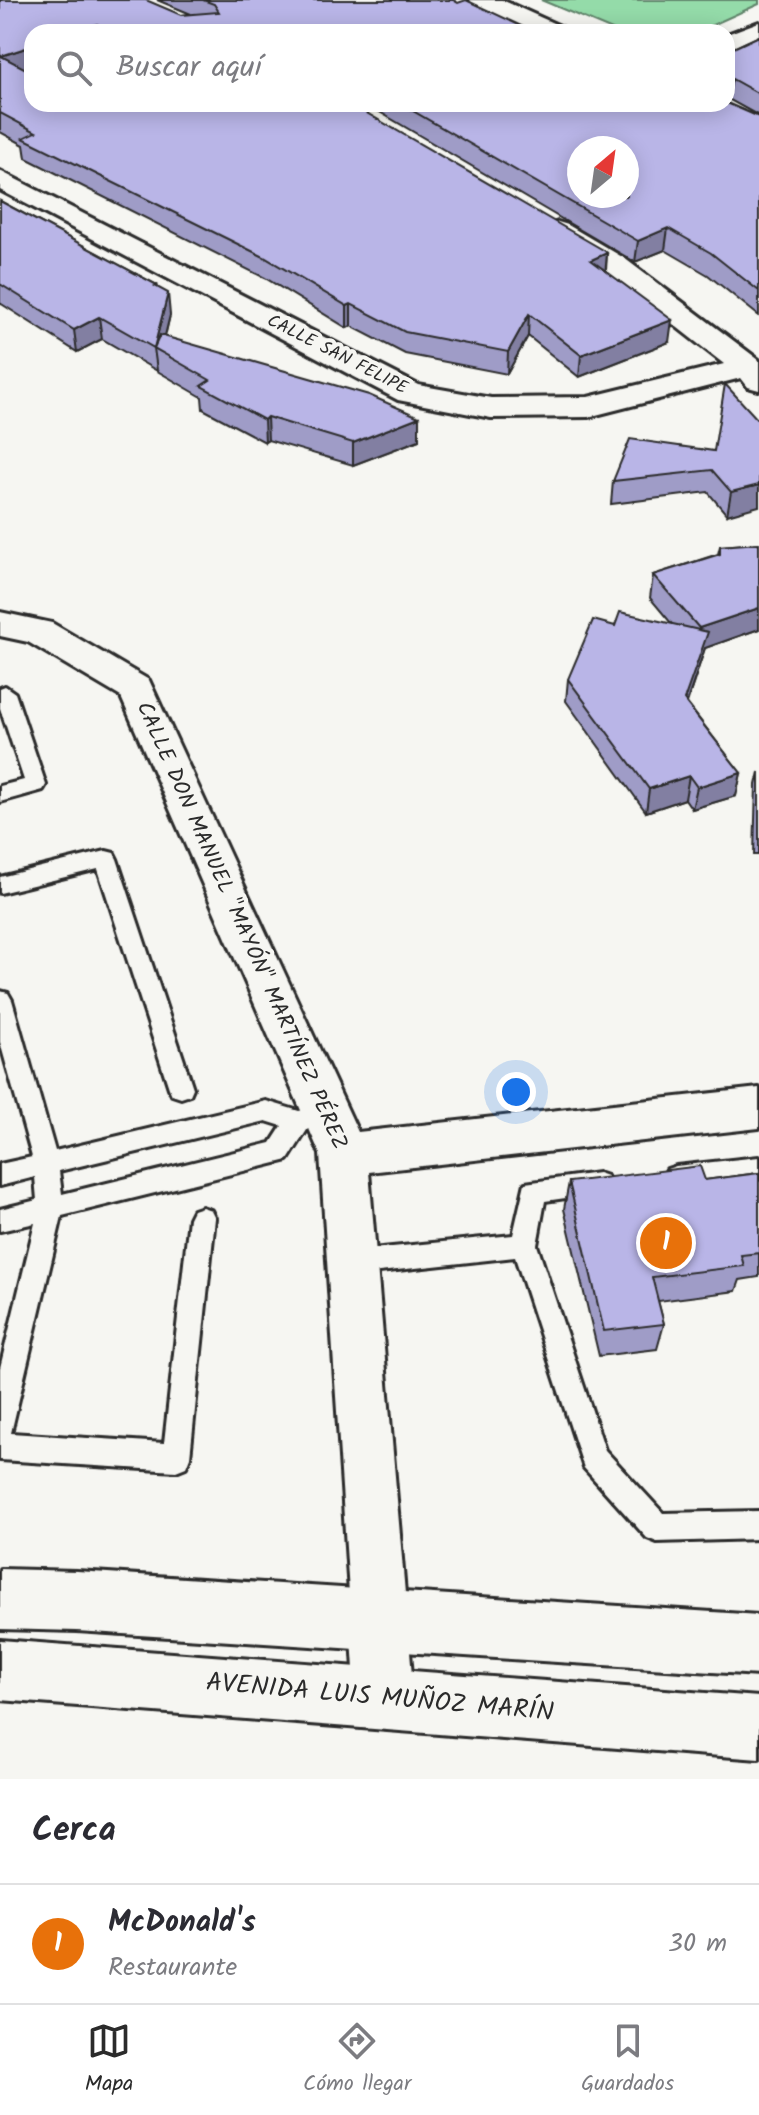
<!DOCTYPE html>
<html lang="es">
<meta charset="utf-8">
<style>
:root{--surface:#fff;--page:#f2f2f3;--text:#2b2b33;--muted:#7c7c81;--line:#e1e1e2;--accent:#2b2b2b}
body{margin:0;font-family:Kalam,sans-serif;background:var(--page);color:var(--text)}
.compass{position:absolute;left:567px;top:136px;width:72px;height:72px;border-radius:50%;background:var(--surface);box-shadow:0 4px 20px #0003;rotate:29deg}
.you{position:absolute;left:516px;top:1092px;width:28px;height:28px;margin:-20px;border:6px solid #fff;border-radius:50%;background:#1a73e8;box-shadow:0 0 0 12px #1a73e833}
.badge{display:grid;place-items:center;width:52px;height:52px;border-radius:50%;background:var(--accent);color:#fff;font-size:26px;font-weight:700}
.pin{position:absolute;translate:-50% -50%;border:4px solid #fff;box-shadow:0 2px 8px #0006}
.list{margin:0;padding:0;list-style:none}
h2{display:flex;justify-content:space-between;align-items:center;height:104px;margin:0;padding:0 32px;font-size:34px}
h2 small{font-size:26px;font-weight:400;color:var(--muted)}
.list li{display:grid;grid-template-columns:52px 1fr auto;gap:24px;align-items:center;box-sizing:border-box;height:120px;padding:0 32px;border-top:2px solid var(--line)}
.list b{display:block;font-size:30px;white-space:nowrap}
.list p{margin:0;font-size:26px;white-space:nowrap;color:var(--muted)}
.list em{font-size:26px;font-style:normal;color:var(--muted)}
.icon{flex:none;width:44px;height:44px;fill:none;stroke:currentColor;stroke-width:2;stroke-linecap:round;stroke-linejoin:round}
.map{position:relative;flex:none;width:759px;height:1779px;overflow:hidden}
.search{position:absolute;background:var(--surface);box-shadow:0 4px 20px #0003;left:24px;right:24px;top:24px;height:88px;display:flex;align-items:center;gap:20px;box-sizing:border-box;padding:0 28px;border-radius:24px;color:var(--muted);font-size:30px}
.sheet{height:224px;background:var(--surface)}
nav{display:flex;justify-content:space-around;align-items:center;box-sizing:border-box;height:112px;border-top:2px solid var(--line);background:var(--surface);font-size:22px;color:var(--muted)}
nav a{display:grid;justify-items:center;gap:4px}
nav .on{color:var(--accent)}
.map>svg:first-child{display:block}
</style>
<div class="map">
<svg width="759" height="1779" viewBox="0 0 759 1779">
<rect width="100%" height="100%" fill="#f6f6f2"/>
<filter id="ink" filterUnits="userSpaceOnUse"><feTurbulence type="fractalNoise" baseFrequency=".0125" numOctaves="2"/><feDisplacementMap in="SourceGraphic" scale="16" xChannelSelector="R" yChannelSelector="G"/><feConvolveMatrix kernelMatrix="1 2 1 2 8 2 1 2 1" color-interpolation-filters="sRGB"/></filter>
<g filter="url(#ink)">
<polygon fill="#94dba9" stroke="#60836a" stroke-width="2" points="541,0 759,0 759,4 697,32 617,32"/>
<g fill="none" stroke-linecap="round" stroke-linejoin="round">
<g stroke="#2b2b2b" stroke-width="6">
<g id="lane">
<polygon points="5,686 15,693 46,785 43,790 0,802 0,786 24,780 0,708 0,688"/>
<polygon points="106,851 114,853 117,859 193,1088 190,1095 181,1098 172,1095 169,1088 98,869 0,893 0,877"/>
<path d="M0 991 8 993 12 1000 55 1151 266 1101 299 1111 326 1105 335 1108 338 1115 335 1122 307 1130 288 1160 62 1216 11 1433 164 1443 189 1218 193 1210 202 1207 211 1210 215 1218 190 1457 186 1467 176 1471 0 1460V1368L35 1223 0 1231V1209L37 1200 35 1177 0 1186V1164L32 1157 0 1042ZM266 1121 282 1126 271 1143 62 1194 59 1171Z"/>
<polygon points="759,1157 759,1179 676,1188 667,1185 663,1177 667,1169 676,1166"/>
<polygon points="598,1173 607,1176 611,1184 607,1192 545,1201 537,1245 605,1450 663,1513 759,1511 759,1539 657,1542 647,1538 584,1468 515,1257 352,1275 343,1271 339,1263 343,1255 352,1251 513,1235 525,1183"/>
</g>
</g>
<g stroke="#2b2b2b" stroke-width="6">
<g id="street">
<polygon points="470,0 502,0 562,27 565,32 533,32 474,5"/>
<polygon points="759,22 759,38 727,50 727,34"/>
<polygon points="0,171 418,385 491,398 588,397 724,364 604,270 548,237 544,231 548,225 558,222 568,225 624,258 759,360 759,390 748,387 741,378 588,417 491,418 398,400 0,190"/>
<polygon points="0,612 52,623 149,680 358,1132 759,1088 759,1128 369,1172 414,1699 406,1720 385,1728 364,1720 356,1699 320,1154 121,697 28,642 0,636"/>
</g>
</g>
<g stroke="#2b2b2b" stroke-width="6">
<g id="primary">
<polygon points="0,1569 77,1571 759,1615 759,1675 77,1631 0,1629"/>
<polygon points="0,1640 759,1697 759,1759 0,1700"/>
</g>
</g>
<use href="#lane" fill="#f6f6f2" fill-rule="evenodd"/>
<use href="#street" fill="#f6f6f2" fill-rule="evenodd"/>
<use href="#primary" fill="#f6f6f2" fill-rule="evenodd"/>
</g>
<g fill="#9f9cc7" stroke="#2b2b2b" stroke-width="2">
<polygon points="0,0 181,15 191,14 157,0 453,0 458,3 534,32 32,32 27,69 32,104 607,253 606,271 669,342 579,377 528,336 507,374 405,354 351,326 347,328 265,278 26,158 24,145 0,132"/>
<polygon points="759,36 759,116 728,99 727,51"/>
<polygon points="366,104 727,104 759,117 759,316 708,275 665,250 635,262"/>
<polygon points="0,201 157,285 170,315 165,337 419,417 419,440 353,465 268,440 265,442 203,409 202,397 102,339 77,352 0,303"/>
<polygon points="759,421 727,515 708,492 611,504 613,481 713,451"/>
<polygon points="759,543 759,629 705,648 687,703 741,773 736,796 692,809 685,799 646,812 566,701 568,679 671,623 650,598 653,575 718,554 720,546"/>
<polygon points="759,772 759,855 754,855 756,785"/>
<polygon points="759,1173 759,1277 740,1280 736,1291 658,1301 664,1324 657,1349 599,1356 564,1209 569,1182 705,1180"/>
</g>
<g fill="#827fa2" stroke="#2b2b2b" stroke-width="2">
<polygon points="97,24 98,32 73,32"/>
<polygon points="32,46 32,67 5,77 1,56"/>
<polygon points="727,79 732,79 728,99 727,100"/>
<polygon points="668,228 665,250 635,262 638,241"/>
<polygon points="607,253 605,275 591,260"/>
<polygon points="168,293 170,315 161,352 154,348 157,370 154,348"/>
<polygon points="351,304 351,326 347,328 347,306"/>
<polygon points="529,314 528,336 507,374 508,352"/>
<polygon points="99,317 102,339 77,352 74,330"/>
<polygon points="672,320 669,342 579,377 581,355"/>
<polygon points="267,417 268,440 265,442 264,420"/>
<polygon points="419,417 419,440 353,465 353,443"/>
<polygon points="759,485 759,506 727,515 731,492"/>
<polygon points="759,608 759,629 705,648 680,722 699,628"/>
<polygon points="741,773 736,796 692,809 697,787"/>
<polygon points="689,776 685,799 646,812 649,789"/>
</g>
<g fill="#b9b5e7" stroke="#2b2b2b" stroke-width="2" fill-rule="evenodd">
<polygon points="0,0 146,0 181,15 219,12 214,4 203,0 453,0 458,3 466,0 534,32 113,32 97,24 73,32 32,32 32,46 1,56 32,72 32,104 351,104 605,251 607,253 591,260 672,320 581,355 529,314 508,352 405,332 351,304 347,306 264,257 23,138 36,132 0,113"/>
<polygon points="759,36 759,94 732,79 727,79 727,51"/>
<path d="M727 103 759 117V291L711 253 668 228 638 241 401 104H727ZM579 148H627V196H579Z"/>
<polygon points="0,201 157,285 155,286 168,293 154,348 99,317 74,330 0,284"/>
<polygon points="160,335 369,395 419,417 353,443 267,417 264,420 201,386 210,380 154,348"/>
<polygon points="725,384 759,421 759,485 731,492 712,470 613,481 630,439 714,451"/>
<polygon points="759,543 759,608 699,628 653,575 720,554 720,546"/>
<polygon points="620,612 708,632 684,700 741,773 697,787 689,776 649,789 568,679 593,620 615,626"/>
<polygon points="700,1166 705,1180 759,1173 759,1253 741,1255 744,1266 652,1277 664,1324 604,1331 569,1182"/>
</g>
</g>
<g text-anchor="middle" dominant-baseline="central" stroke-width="8" stroke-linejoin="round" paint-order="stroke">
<g font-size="18" fill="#2b2b2b" stroke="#f6f6f2">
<text transform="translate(337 355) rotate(27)">CALLE SAN FELIPE</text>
</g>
<g font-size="22" fill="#2b2b2b" stroke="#f6f6f2">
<text transform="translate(241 926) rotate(66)">CALLE DON MANUEL "MAYÓN" MARTÍNEZ PÉREZ</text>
</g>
<g font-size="26" fill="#2b2b2b" stroke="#f6f6f2">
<text transform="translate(380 1698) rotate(5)">AVENIDA LUIS MUÑOZ MARÍN</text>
</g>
</g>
</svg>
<svg class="compass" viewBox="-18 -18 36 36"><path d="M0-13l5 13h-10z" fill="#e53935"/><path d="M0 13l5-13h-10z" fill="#7c7c81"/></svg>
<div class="you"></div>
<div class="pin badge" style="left:666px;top:1243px;background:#e8710a">1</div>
<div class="search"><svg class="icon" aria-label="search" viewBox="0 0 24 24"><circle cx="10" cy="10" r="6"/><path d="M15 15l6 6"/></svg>Buscar aquí</div>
</div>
<section class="sheet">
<h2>Cerca<small></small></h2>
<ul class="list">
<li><span class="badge" style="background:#e8710a">1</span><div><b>McDonald's</b><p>Restaurante</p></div><em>30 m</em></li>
</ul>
</section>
<nav>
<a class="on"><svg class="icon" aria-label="map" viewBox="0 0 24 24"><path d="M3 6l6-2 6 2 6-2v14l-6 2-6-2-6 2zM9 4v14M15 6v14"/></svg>Mapa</a>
<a><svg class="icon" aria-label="directions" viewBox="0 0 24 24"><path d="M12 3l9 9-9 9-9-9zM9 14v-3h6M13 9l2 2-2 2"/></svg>Cómo llegar</a>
<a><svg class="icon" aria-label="saved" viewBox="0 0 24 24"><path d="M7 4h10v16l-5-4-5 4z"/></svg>Guardados</a>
</nav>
